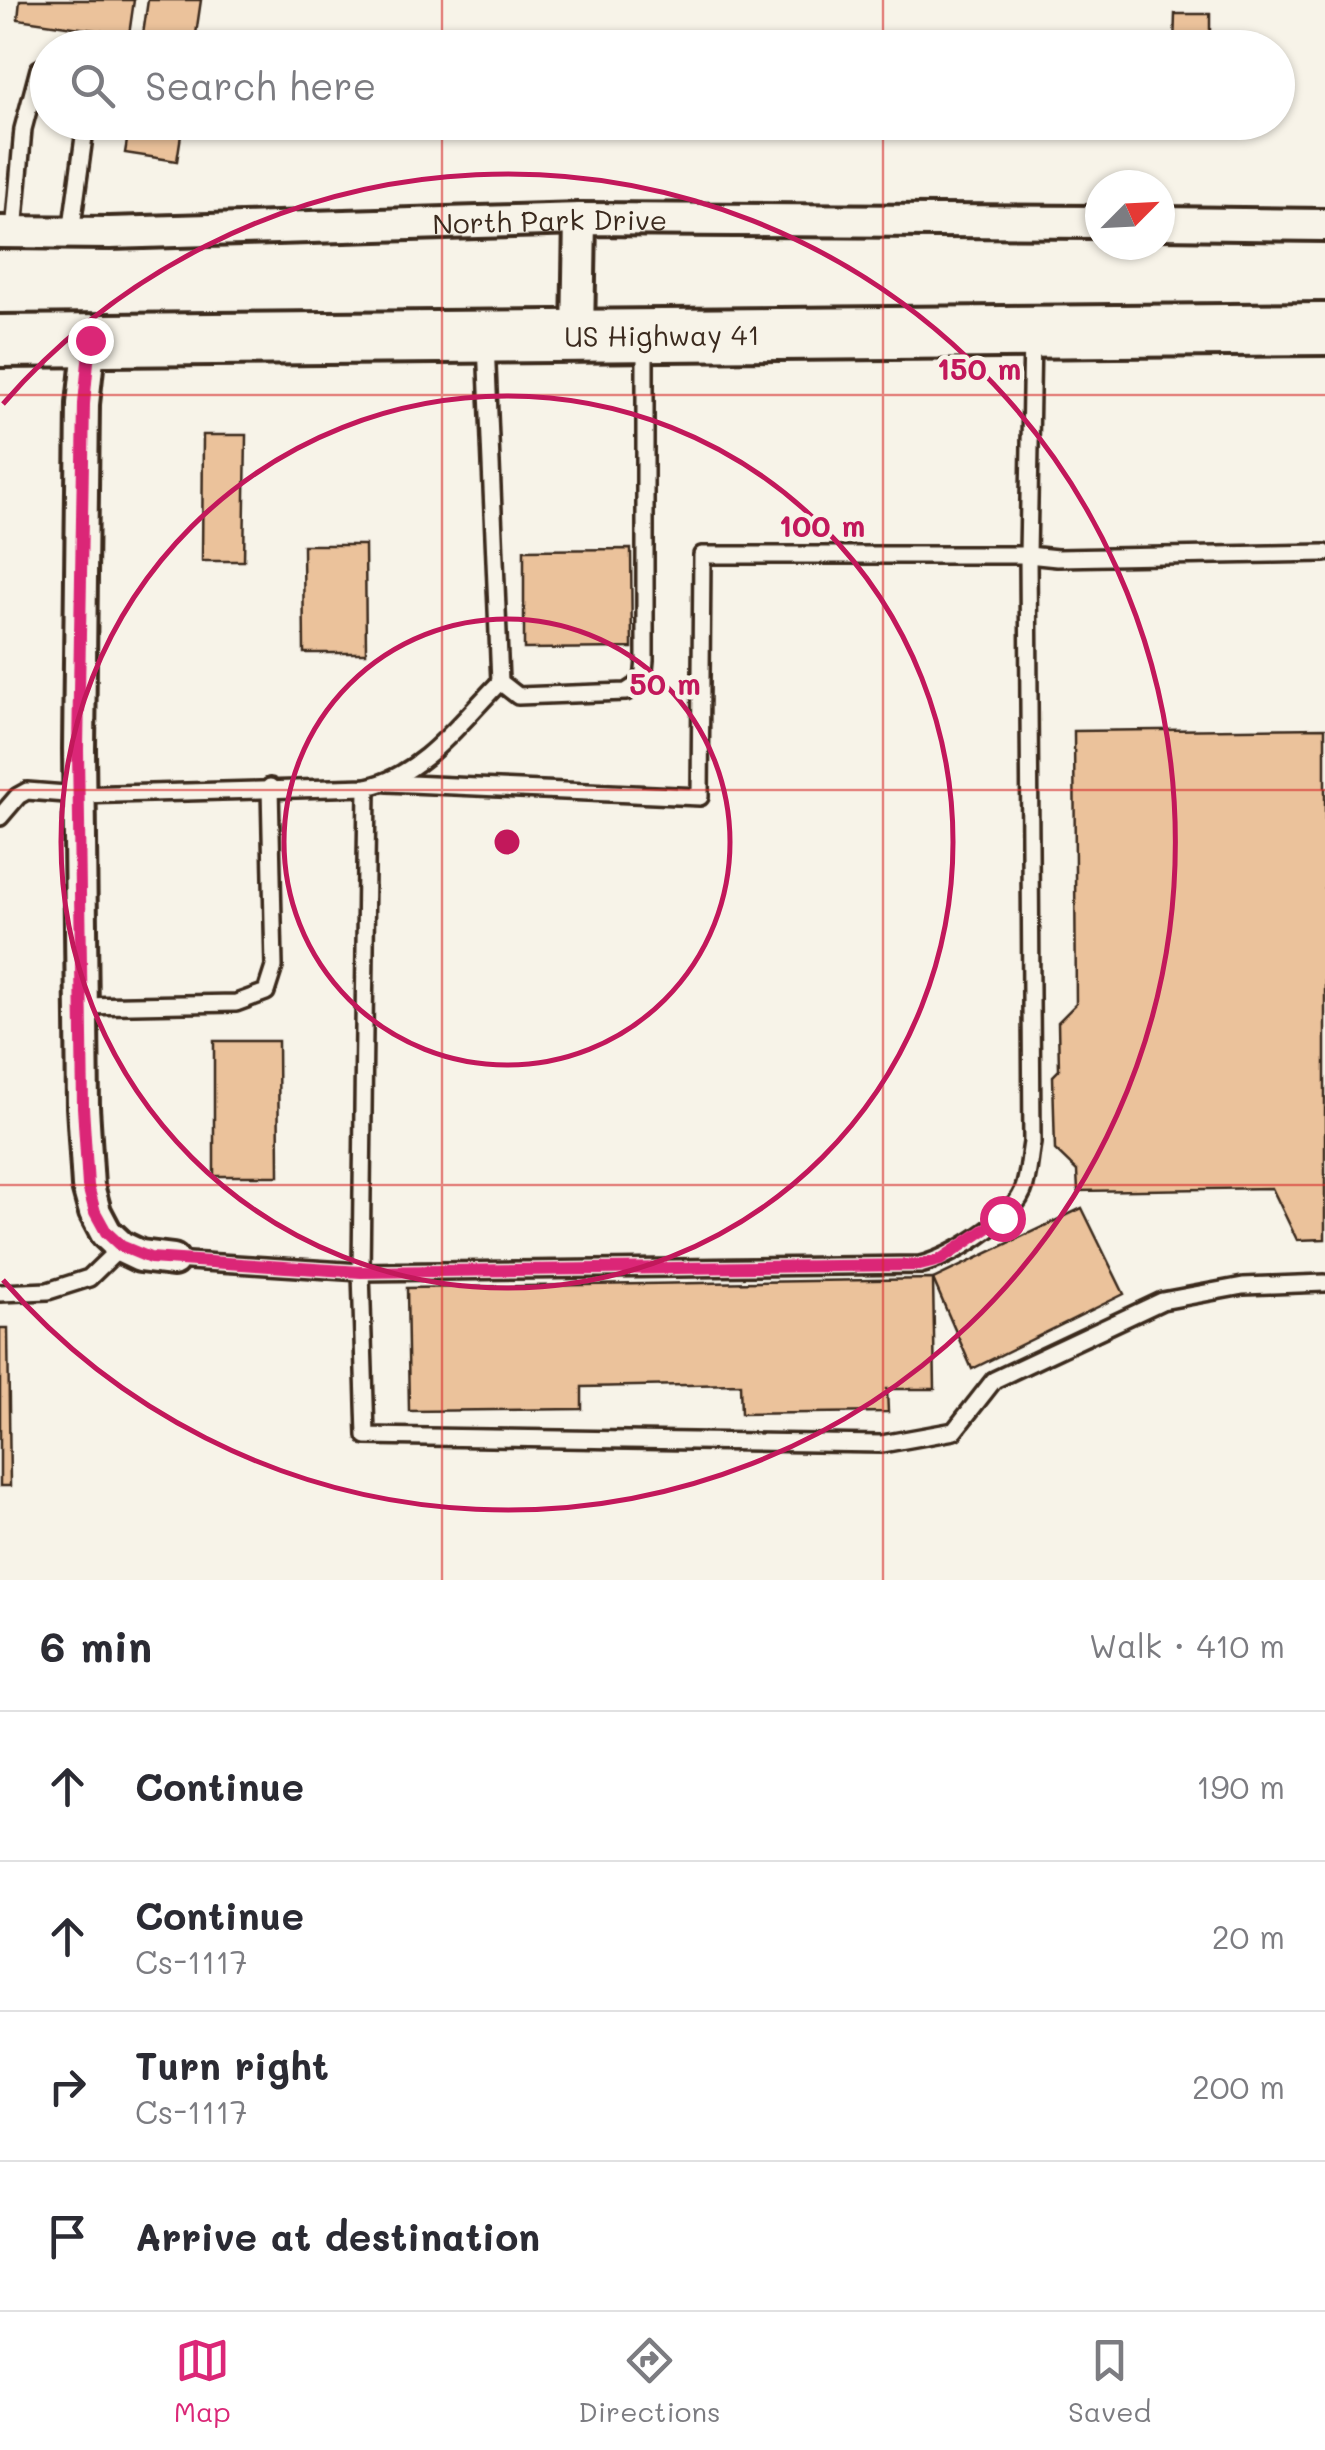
<!DOCTYPE html>
<meta charset="utf-8">
<style>
:root{--surface:#fff;--page:#f2f2f3;--text:#2b2b33;--muted:#7c7c81;--line:#e1e1e2;--accent:#db2777}
body{margin:0;font-family:Mali,sans-serif;background:var(--page);color:var(--text)}
.compass{position:absolute;left:1085px;top:170px;width:90px;height:90px;border-radius:50%;background:var(--surface);box-shadow:0 2px 8px #0004;rotate:66deg}
.stop{position:absolute;width:30px;height:30px;margin:-22px;border:8px solid #db2777;border-radius:50%;background:#fff}
.stop.end{background:#db2777;border-color:#fff;box-shadow:0 2px 10px #0008}
.list{margin:0;padding:0;list-style:none}
h2{display:flex;justify-content:space-between;align-items:center;height:130px;margin:0;padding:0 40px;font-size:42px}
h2 small{font-size:32px;font-weight:400;color:var(--muted)}
.list li{display:grid;grid-template-columns:65px 1fr auto;gap:30px;align-items:center;box-sizing:border-box;height:150px;padding:0 40px;border-top:2px solid var(--line)}
.list b{display:block;font-size:38px;white-space:nowrap}
.list p{margin:0;font-size:32px;white-space:nowrap;color:var(--muted)}
.list em{font-size:32px;font-style:normal;color:var(--muted)}
.icon{flex:none;width:55px;height:55px;fill:none;stroke:currentColor;stroke-width:2;stroke-linecap:round;stroke-linejoin:round}
.map{position:relative;flex:none;width:1325px;height:1580px;overflow:hidden}
.search{position:absolute;background:var(--surface);box-shadow:0 2px 8px #0004;left:30px;right:30px;top:30px;height:110px;display:flex;align-items:center;gap:25px;box-sizing:border-box;padding:0 35px;border-radius:55px;color:var(--muted);font-size:38px}
.sheet{height:730px;background:var(--surface)}
nav{display:flex;justify-content:space-around;align-items:center;box-sizing:border-box;height:140px;border-top:2px solid var(--line);background:var(--surface);font-size:28px;color:var(--muted)}
nav a{display:grid;justify-items:center;gap:5px}
nav .on{color:var(--accent)}
.map>svg:first-child{display:block}
</style>
<div class="map">
<svg width="1325" height="1580" viewBox="0 0 1325 1580">
<rect width="100%" height="100%" fill="#f7f3e8"/>
<filter id="ink" filterUnits="userSpaceOnUse"><feTurbulence type="fractalNoise" baseFrequency=".01" numOctaves="2"/><feDisplacementMap in="SourceGraphic" scale="20" xChannelSelector="R" yChannelSelector="G"/><feConvolveMatrix kernelMatrix="1 2 1 2 8 2 1 2 1" color-interpolation-filters="sRGB"/></filter>
<g filter="url(#ink)">
<g fill="#ebc29b" stroke="#3b2a1e" stroke-width="2.5">
<polygon points="20,0 134,0 129,35 18,19"/>
<polygon points="148,0 201,0 194,48 141,48"/>
<polygon points="1175,14 1210,14 1210,48 1174,48"/>
<polygon points="130,122 183,122 177,161 125,153"/>
<polygon points="203,435 246,435 244,561 202,561"/>
<polygon points="303,545 365,545 366,653 304,653"/>
<polygon points="631,549 632,648 524,649 524,550"/>
<polygon points="1325,728 1325,1239 1297,1240 1272,1188 1078,1191 1077,1171 1055,1150 1053,1076 1059,1070 1058,1022 1076,1004 1074,731"/>
<polygon points="214,1041 278,1041 279,1176 214,1176"/>
<polygon points="1082,1208 1124,1294 972,1369 933,1279"/>
<polygon points="933,1279 935,1389 887,1389 888,1412 741,1414 740,1384 582,1387 582,1409 409,1411 407,1288"/>
<polygon points="0,1328 8,1328 10,1486 0,1486"/>
</g>
<g fill="none" stroke-linecap="round" stroke-linejoin="round">
<g stroke="#3b2a1e" stroke-width="22">
<g id="service">
<polyline points="14,232 23,129 39,69 48,64"/>
<polyline points="71,233 86,122"/>
<polyline points="1032,336 1028,555 1057,558 1325,553"/>
<polyline points="486,342 500,682 518,696 626,692 643,681 645,660 645,341"/>
<polyline points="367,787 361,1272 366,1436 882,1444 954,1431 994,1380 1162,1301 1243,1286 1325,1283"/>
<path d="M0 817 18 796 27 791 79 795 367 787C422 776 462 720 500 682"/>
<polyline points="82,1006 236,1003 266,992 274,967 270,787"/>
<path d="M173 1260 361 1272 920 1265C951 1257 1010 1222 1023 1191 1029 1176 1029 1158 1032 1143L1028 555H702L700 797 388 783"/>
<polyline points="0,1293 48,1291 89,1278 121,1247"/>
</g>
</g>
<g stroke="#3b2a1e" stroke-width="38">
<g id="minor">
<polyline points="1160,223 1325,225"/>
<path id="s1" d="M0 232 110 233 580 219 1100 222"/>
<polyline points="578,336 580,219"/>
<polyline points="90,340 83,404 79,749 83,1107 88,1186 95,1212 106,1233 121,1247 140,1256 173,1260"/>
</g>
</g>
<g stroke="#3b2a1e" stroke-width="58">
<g id="trunk">
<path id="s2" d="M0 341 1325 329"/>
</g>
</g>
<use href="#service" stroke="#f7f3e8" stroke-width="15"/>
<use href="#minor" stroke="#f7f3e8" stroke-width="30"/>
<use href="#trunk" stroke="#f7f3e8" stroke-width="50"/>
</g>
</g>
<g fill="none" stroke-linecap="round" stroke-linejoin="round" filter="url(#ink)">
<polyline stroke="#db2777" stroke-width="12" points="90,340 84,404 78,749 83,1107 88,1186 95,1212 106,1232 121,1246 150,1258 361,1272 920,1265 940,1260 1002,1218"/>
</g>
<path fill="none" stroke="#d62828" stroke-width="2.5" stroke-opacity="0.55" d="M442 0V48M883 0V48M442 122V1580M883 122V1580M0 395H1325M0 790H1325M0 1185H1325"/>
<g fill="none" stroke="#c2185b" stroke-width="5">
<circle cx="507" cy="842" r="223"/>
<circle cx="507" cy="842" r="446"/>
<path d="M3 404A668 668 0 1 1 3 1280"/>
</g>
<g text-anchor="middle" dominant-baseline="central" stroke-width="9" stroke-linejoin="round" paint-order="stroke">
<g font-size="28" fill="#3b2a1e" stroke="#f7f3e8">
<text stroke="none"><textPath href="#s1" startOffset="550">North Park Drive</textPath></text>
<text stroke="none"><textPath href="#s2" startOffset="662">US Highway 41</textPath></text>
</g>
</g>
<circle cx="507" cy="842" r="15" fill="#c2185b" stroke="#f7f3e8" stroke-width="5"/>
<g font-size="30" text-anchor="middle" font-weight="bold" fill="#c2185b" stroke="#f7f3e8" stroke-width="9" stroke-linejoin="round" paint-order="stroke">
<text x="979" y="380">150 m</text>
<text x="822" y="537">100 m</text>
<text x="665" y="695">50 m</text>
</g>
</svg>
<svg class="compass" viewBox="-18 -18 36 36"><path d="M0-13l5 13h-10z" fill="#e53935"/><path d="M0 13l5-13h-10z" fill="#7c7c81"/></svg>
<div class="stop" style="left:1002px;top:1218px"></div>
<div class="stop end" style="left:90px;top:340px"></div>
<div class="search"><svg class="icon" aria-label="search" viewBox="0 0 24 24"><circle cx="10" cy="10" r="6"/><path d="M15 15l6 6"/></svg>Search here</div>
</div>
<section class="sheet">
<h2>6 min<small>Walk · 410 m</small></h2>
<ul class="list">
<li><svg class="icon" aria-label="ahead" viewBox="0 0 24 24"><path d="M12 20V5M6 11l6-6 6 6"/></svg><div><b>Continue</b></div><em>190 m</em></li>
<li><svg class="icon" aria-label="ahead" viewBox="0 0 24 24"><path d="M12 20V5M6 11l6-6 6 6"/></svg><div><b>Continue</b><p>Cs-1117</p></div><em>20 m</em></li>
<li><svg class="icon" aria-label="right" viewBox="0 0 24 24"><path d="M7 20v-9h11M14 6l5 5-5 5"/></svg><div><b>Turn right</b><p>Cs-1117</p></div><em>200 m</em></li>
<li><svg class="icon" aria-label="arrive" viewBox="0 0 24 24"><path d="M6 21V4h12l-3 4 3 4H6"/></svg><div><b>Arrive at destination</b></div></li>
</ul>
</section>
<nav>
<a class="on"><svg class="icon" aria-label="map" viewBox="0 0 24 24"><path d="M3 6l6-2 6 2 6-2v14l-6 2-6-2-6 2zM9 4v14M15 6v14"/></svg>Map</a>
<a><svg class="icon" aria-label="directions" viewBox="0 0 24 24"><path d="M12 3l9 9-9 9-9-9zM9 14v-3h6M13 9l2 2-2 2"/></svg>Directions</a>
<a><svg class="icon" aria-label="saved" viewBox="0 0 24 24"><path d="M7 4h10v16l-5-4-5 4z"/></svg>Saved</a>
</nav>
